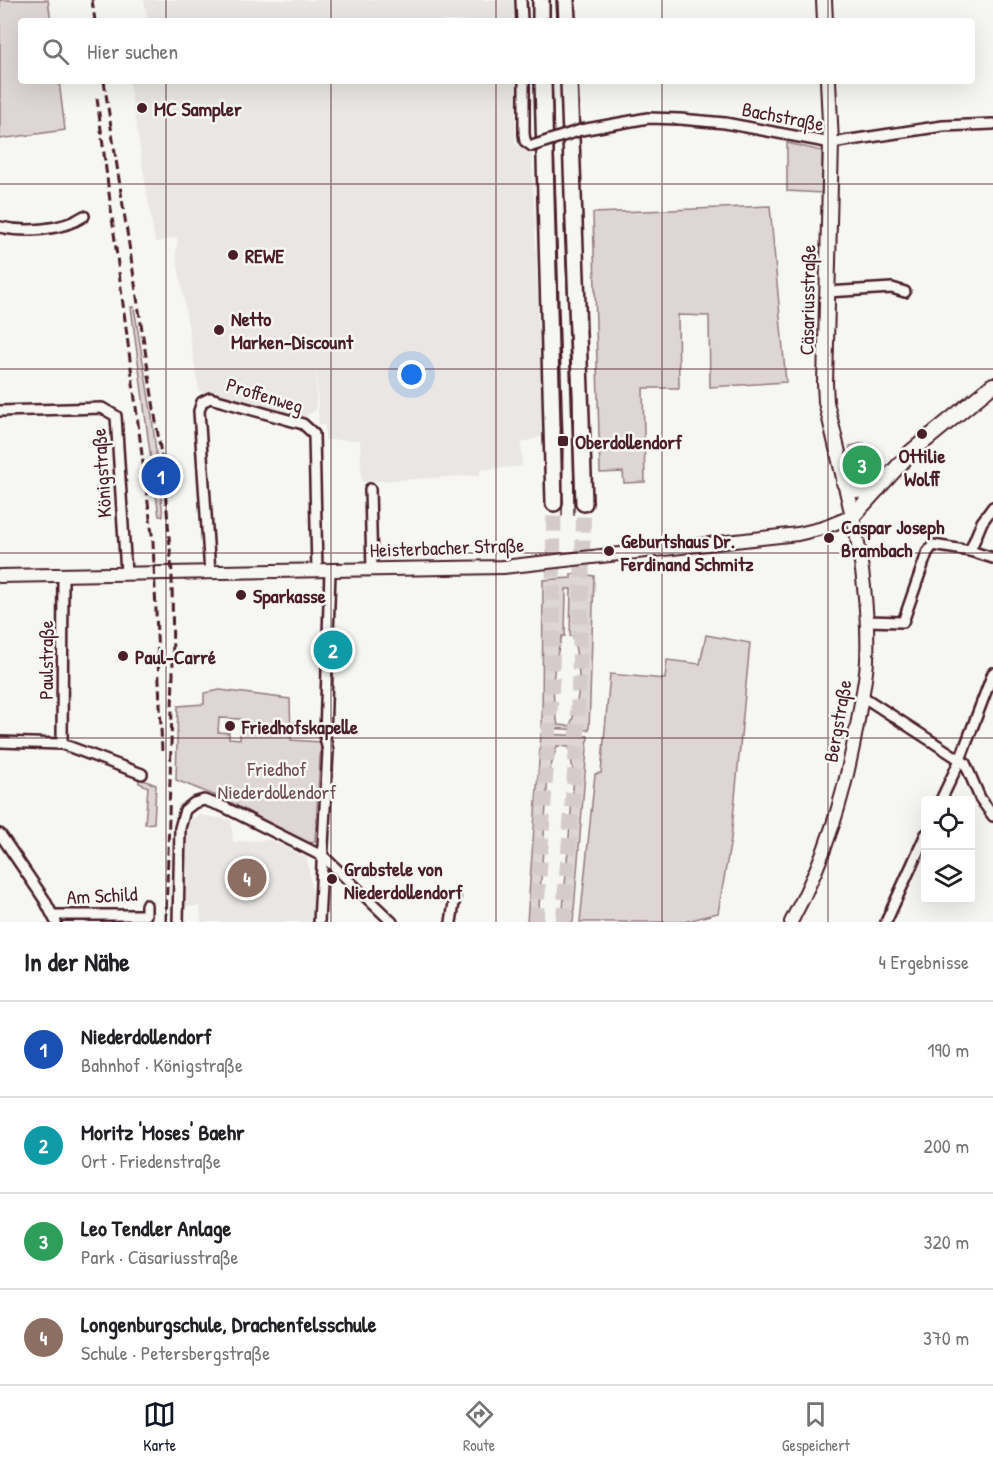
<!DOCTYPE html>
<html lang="de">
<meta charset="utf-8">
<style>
:root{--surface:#fff;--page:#f2f2f2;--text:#202124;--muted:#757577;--line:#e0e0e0;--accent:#111827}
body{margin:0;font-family:"Patrick Hand",sans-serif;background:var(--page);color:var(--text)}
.controls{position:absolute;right:18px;bottom:18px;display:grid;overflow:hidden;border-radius:6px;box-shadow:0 6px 24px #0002}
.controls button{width:54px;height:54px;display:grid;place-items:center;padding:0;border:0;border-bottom:2px solid var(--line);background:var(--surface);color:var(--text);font:30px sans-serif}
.you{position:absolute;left:412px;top:375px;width:21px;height:21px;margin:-15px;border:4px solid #fff;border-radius:50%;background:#1a73e8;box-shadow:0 0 0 9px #1a73e833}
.badge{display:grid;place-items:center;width:39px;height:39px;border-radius:50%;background:var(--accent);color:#fff;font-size:20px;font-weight:700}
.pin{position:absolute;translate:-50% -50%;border:3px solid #fff;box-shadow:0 2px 6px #0006}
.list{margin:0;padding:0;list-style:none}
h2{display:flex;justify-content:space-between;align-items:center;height:78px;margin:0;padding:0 24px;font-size:26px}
h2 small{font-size:20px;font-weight:400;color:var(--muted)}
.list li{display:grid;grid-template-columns:39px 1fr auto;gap:18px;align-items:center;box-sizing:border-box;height:96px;padding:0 24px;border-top:2px solid var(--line)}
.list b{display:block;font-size:22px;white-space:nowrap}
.list p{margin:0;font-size:20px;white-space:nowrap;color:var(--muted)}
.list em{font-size:20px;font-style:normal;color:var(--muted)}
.icon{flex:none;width:33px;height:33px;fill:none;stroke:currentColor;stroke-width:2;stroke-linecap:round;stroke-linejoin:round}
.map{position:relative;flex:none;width:993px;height:922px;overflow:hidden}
.search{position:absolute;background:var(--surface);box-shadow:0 6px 24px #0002;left:18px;right:18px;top:18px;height:66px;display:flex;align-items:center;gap:15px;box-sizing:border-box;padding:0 21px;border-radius:6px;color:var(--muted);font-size:22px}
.sheet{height:462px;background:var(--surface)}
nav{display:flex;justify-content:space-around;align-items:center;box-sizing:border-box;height:84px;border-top:2px solid var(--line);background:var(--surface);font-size:16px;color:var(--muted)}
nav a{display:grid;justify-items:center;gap:3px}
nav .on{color:var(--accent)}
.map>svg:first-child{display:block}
</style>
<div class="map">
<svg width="993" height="922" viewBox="0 0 993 922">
<rect width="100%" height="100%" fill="#f6f6f2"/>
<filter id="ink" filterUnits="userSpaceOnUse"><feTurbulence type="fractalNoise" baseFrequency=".0167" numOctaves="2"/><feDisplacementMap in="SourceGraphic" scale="12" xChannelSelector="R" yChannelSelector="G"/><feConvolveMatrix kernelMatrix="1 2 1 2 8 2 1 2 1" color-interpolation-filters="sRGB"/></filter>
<g filter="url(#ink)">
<g fill="#e9e6e3">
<polygon points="144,0 513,0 515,21 148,21"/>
<polygon points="129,81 518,81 515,144 532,154 543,436 521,443 522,466 480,470 480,475 362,482 360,440 325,440 325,425 319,425 316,362 316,410 303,418 286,417 199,391 176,253 178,237 155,242"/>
<polygon points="199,815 231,820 233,842 270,840 307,858 313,898 311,922 201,922 200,906 183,906 186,832 189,821"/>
</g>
<g fill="#ddd6d5" stroke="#947a80" stroke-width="1.5" fill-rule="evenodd">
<polygon points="0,0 48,0 51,21 21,21 21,81 59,81 65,130 0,139"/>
<polygon points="787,143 822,151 822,193 787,191"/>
<polygon points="770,206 786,382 710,387 709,316 678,315 679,388 643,388 645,482 624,483 623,472 600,473 593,213"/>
<polygon points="131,307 134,307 152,417 163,516 159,516 154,479 158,479 156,468 152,468"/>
<polygon points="864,443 867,455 884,472 873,483 857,485 851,480 845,458 850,457 850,446"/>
<path d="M587 573 588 575 594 576 589 730 542 728 543 580 571 578V574ZM566 589H571L570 636 573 637C581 669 582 695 570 726L558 725C550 690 552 671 562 636H565Z"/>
<polygon points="706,635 750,643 731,839 718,913 684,922 580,922 595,774 601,773 610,674 665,679 667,660 700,664"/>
<path d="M220 690 290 699 291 740 321 742 315 842 308 843 226 800 176 780 178 706 204 704V693ZM219 718 241 719 240 739 229 738V733L218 732Z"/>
<polygon points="541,734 588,736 573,922 562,922 574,776 569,747 557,746 548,776 538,922 527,922"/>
<polygon points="138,778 156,785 154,823 145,824 148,787 139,783"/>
</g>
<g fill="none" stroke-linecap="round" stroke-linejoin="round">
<g stroke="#d4cbca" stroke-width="15" stroke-dasharray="15 8" stroke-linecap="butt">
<polyline points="536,922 552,681 554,503"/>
<polyline points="563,922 577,742 584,503"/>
</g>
<g stroke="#4a1f2b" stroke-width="14">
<g id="minor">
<polyline points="521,0 522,21"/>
<polyline points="524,81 524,134 525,141 532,146"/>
<polyline points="581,130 648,118 680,119 725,123 831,143 943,126 993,124"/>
<path d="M0 227C26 233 63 230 84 216"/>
<polyline points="827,292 892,288 905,292"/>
<polyline points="0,411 102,408 116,416 126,573"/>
<polyline points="370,489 372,570"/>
<polyline points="970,551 993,558"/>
<polyline points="210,573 199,411 202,402 210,398 303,424 314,434 317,571"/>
<polyline points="866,621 903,622 927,553 933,545 970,551 982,522 993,507"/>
<polyline points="862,696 965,763 980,798 993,816"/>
<polyline points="0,742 62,744 142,774"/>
<polyline points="62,744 63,575"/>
<polyline points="941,800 960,760 993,673"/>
<polyline points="0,834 44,899 56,922"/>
<polyline points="53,915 146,915 146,905"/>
<polyline points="178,922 180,828 185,810 194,803 204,800 224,807 324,857 392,922"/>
<polyline points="319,922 328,751 325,737 330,570"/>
<polyline points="451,922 455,897"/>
<polyline points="886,922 926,834"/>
</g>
</g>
<g stroke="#4a1f2b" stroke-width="16">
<path id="tertiary" d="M0 576 503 567 798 534 823 528 853 516C862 562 869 614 867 661 866 681 861 700 858 720 845 795 827 855 791 922"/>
</g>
<g stroke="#4a1f2b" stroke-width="18">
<g id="secondary">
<polyline points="824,0 825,21"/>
<polyline points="828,81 831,143 825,383 826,402 853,516"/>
<path d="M844 483C857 492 864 493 879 488"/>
<polyline points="853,516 911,452 993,385"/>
</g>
</g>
<g stroke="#4a1f2b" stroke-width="20">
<g id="trunk">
<polyline points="541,0 541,21"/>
<polyline points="566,0 567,21"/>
<polyline points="543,81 554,503"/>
<polyline points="569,81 584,503"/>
</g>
</g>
<use href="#minor" stroke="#f6f6f2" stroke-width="9"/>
<use href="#tertiary" stroke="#f6f6f2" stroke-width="12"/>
<use href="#secondary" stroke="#f6f6f2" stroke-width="14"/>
<use href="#trunk" stroke="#f6f6f2" stroke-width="15"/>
<g stroke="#4a1f2b" stroke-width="1.5">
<polyline points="556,0 557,21"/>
<polyline points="552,81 563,441 562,516"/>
<polyline points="564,225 573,397 574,515"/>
</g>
<g stroke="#4a1f2b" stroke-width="3" stroke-dasharray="9 4.5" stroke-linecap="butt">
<polyline points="92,0 95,21"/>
<polyline points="104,81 160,448 167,510 172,573 173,674 166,922"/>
<polyline points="97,98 153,542 162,751"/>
</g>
<g stroke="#4a1f2b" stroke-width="14" stroke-linecap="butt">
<polyline id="minor-bridge" points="532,146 581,130"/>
</g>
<use href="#minor-bridge" stroke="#f6f6f2" stroke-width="9"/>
</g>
</g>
<path fill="none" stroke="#4a1f2b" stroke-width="1.5" stroke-opacity="0.55" d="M166 0V21M331 0V21M496 0V21M662 0V21M828 0V21M166 81V922M331 81V922M496 81V922M662 81V922M828 81V922M0 184H993M0 369H993M0 553H993M0 738H993"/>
<g fill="#4a1f2b" stroke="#f6f6f2" stroke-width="2">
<circle cx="142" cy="108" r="6"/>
<circle cx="233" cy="255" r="6"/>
<circle cx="219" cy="330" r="6"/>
<circle cx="922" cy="434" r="6"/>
<rect x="557" y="435" width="12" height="12" rx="3"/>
<circle cx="829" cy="538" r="6"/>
<circle cx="609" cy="551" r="6"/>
<circle cx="241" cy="595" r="6"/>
<circle cx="123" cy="656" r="6"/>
<circle cx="230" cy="726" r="6"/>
<circle cx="332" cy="879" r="6"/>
</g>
<g text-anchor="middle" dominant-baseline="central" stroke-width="5" stroke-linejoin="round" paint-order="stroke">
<g font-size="20" font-weight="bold" fill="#4a1f2b" stroke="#f6f6f2" text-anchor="start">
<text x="154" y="108">MC Sampler</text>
<text x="245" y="255">REWE</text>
<text x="231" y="318">Netto<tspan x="231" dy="23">Marken-Discount</tspan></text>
<text x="575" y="441">Oberdollendorf</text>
<text x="922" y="455" text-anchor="middle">Ottilie<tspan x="922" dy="23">Wolff</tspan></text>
<text x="841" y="526">Caspar Joseph<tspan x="841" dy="23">Brambach</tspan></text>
<text x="621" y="540">Geburtshaus Dr.<tspan x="621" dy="23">Ferdinand Schmitz</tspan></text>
<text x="253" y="595">Sparkasse</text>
<text x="135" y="656">Paul-Carré</text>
<text x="242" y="726">Friedhofskapelle</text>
<text x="344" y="868">Grabstele von<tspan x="344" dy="23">Niederdollendorf</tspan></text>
</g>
<g font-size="20" fill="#4a1f2b" stroke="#f6f6f2">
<text transform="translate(783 116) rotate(11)">Bachstraße</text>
<text transform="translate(807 300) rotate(-89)">Cäsariusstraße</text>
<text transform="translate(265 395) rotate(17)">Proffenweg</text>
<text transform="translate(101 473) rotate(-94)">Königstraße</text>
<text transform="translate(447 547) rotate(-2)">Heisterbacher Straße</text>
<text transform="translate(45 660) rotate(-90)">Paulstraße</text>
<text transform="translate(837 721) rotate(-80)">Bergstraße</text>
<text transform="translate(102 895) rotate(-3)">Am Schild</text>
</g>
<g font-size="20" fill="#6f4d56" stroke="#f6f6f2">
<text x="277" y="768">Friedhof<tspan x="277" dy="23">Niederdollendorf</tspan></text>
</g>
</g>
</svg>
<div class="controls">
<button><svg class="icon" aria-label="locate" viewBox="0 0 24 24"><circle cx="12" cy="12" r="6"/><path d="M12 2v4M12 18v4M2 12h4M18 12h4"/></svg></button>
<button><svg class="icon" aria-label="layers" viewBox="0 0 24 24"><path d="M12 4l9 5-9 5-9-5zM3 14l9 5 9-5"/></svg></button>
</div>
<div class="you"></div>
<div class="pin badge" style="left:161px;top:476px;background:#1a4fb4">1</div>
<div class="pin badge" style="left:333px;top:650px;background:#0f9aa8">2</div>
<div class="pin badge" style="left:862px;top:465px;background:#2e9e5b">3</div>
<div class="pin badge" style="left:247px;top:878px;background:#8d6e63">4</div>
<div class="search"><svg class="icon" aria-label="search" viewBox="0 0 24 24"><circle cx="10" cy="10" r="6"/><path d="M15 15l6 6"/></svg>Hier suchen</div>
</div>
<section class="sheet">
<h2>In der Nähe<small>4 Ergebnisse</small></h2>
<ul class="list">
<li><span class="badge" style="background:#1a4fb4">1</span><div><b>Niederdollendorf</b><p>Bahnhof · Königstraße</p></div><em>190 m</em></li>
<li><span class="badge" style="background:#0f9aa8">2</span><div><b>Moritz 'Moses' Baehr</b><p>Ort · Friedenstraße</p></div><em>200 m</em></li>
<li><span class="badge" style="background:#2e9e5b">3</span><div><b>Leo Tendler Anlage</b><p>Park · Cäsariusstraße</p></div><em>320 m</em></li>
<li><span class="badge" style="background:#8d6e63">4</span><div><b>Longenburgschule, Drachenfelsschule</b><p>Schule · Petersbergstraße</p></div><em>370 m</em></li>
</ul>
</section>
<nav>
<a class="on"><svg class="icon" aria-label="map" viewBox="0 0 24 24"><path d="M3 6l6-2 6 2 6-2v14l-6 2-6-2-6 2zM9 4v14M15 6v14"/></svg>Karte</a>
<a><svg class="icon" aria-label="directions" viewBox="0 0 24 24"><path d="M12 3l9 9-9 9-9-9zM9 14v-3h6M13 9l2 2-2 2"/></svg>Route</a>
<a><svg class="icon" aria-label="saved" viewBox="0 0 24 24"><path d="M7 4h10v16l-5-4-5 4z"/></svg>Gespeichert</a>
</nav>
